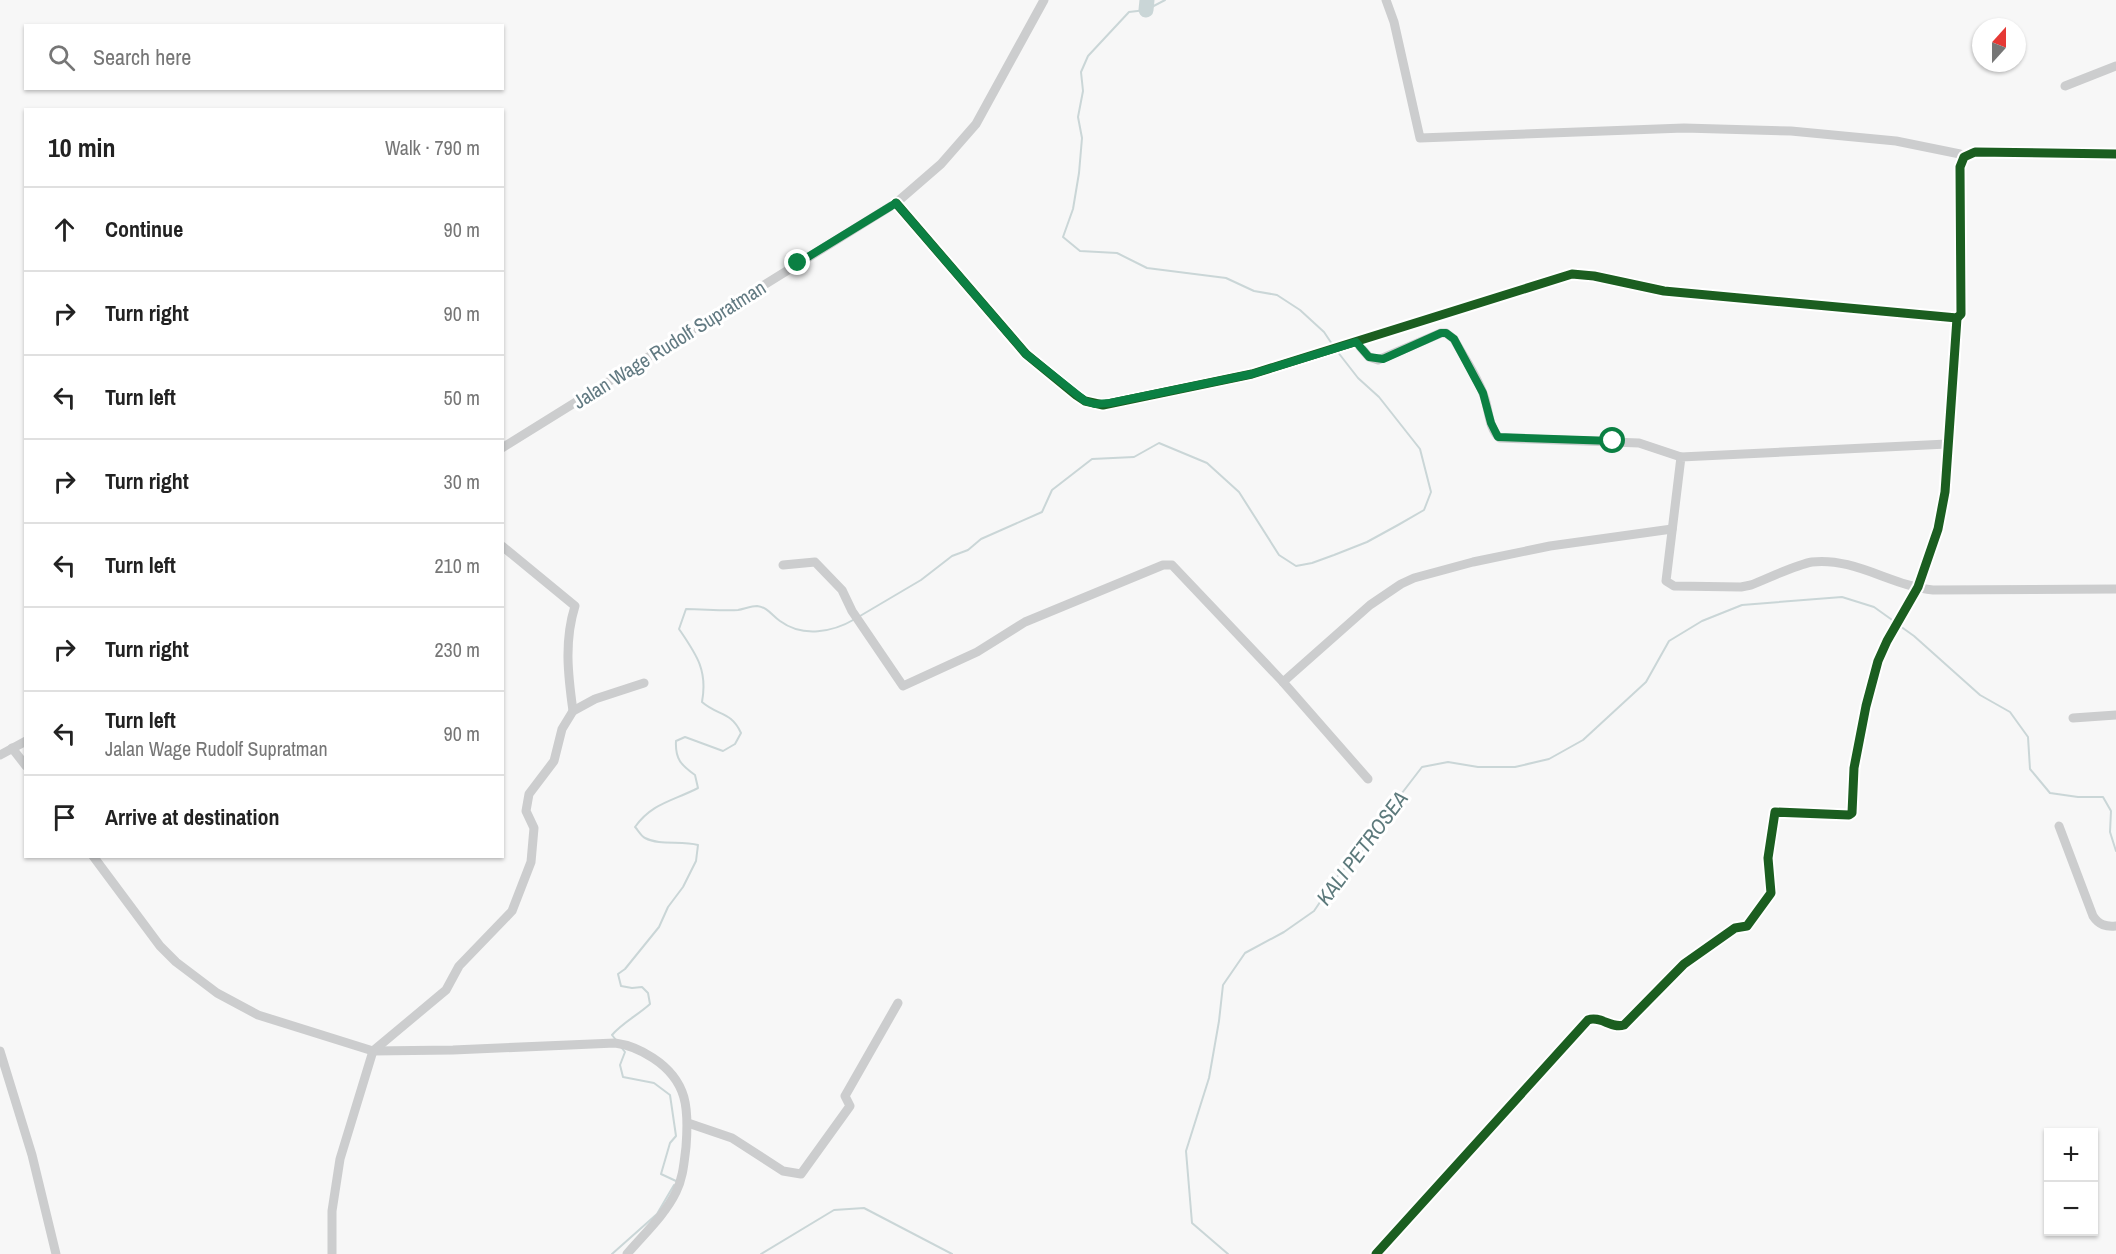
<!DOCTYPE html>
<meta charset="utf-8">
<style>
:root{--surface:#fff;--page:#f6f6f6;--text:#222;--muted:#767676;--line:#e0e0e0}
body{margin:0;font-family:"Archivo Narrow",sans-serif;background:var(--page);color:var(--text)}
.controls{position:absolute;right:18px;bottom:18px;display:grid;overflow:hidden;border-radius:0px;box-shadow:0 2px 4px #0004}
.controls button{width:54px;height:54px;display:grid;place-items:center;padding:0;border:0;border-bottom:2px solid var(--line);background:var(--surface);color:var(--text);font:30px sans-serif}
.compass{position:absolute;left:1972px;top:18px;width:54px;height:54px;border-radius:50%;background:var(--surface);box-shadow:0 2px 4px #0004;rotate:21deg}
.stop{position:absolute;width:18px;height:18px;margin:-14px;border:4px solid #0b8043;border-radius:50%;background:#fff}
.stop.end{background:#0b8043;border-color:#fff;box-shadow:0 2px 6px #0008}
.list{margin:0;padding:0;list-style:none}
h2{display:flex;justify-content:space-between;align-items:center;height:78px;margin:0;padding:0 24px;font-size:26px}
h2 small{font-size:20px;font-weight:400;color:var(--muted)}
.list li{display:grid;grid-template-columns:39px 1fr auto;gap:18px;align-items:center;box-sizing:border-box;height:84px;padding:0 24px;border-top:2px solid var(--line)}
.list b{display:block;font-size:22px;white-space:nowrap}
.list p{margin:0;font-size:20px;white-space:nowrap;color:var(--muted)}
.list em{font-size:20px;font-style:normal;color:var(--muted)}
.icon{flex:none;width:33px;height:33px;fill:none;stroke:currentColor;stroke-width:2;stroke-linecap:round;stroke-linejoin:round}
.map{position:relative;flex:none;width:2116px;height:1254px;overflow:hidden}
.search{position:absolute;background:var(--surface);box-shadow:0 2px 4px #0004;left:24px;top:24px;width:480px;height:66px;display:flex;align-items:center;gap:15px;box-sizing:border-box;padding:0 21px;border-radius:0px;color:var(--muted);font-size:22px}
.panel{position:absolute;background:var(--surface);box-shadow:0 2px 4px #0004;left:24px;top:108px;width:480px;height:750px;border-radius:0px}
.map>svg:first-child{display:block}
</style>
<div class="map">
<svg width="2116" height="1254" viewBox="0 0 2116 1254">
<rect width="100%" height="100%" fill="#f7f7f7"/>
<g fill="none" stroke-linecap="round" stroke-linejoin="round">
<g stroke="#cad6d7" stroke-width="2">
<polyline points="1165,0 1146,10 1129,12 1088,56 1081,72 1083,91 1078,117 1082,138 1079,173 1073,209 1063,237 1080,251 1117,253 1147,268 1226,278 1254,291 1277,295 1300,310 1324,332 1334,347"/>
<polyline points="860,616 921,580 952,556 968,550 981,539 1042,512 1052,490 1092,459 1134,457 1159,443 1207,463 1239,492 1279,555 1296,566 1312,563 1334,555 1367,542 1398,525 1424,510 1431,492 1420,449 1379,397 1358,378 1337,351"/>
<polyline points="1900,626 1914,636 1980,695 2010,712 2028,737 2030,769 2050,793 2078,797 2103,797 2111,811 2110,832 2116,851"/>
<path d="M616 1040 612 1035C622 1023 638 1015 650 1004L648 993 642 987 632 988 621 986 618 974 625 969 659 927 668 907 683 887 696 861 698 845C682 840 660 846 645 838 641 836 638 830 635 827 652 803 673 801 698 788L695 775C681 765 675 759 676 741L685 737 723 751 735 744 741 733C731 711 718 716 702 702 708 670 696 654 679 629L686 609C703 609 722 611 738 610 744 609 751 606 757 606 768 607 772 616 780 621 803 638 833 632 855 619"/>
<polyline points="621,1047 625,1052 620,1065 623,1077 654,1083 670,1095 676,1136 670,1143 661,1174 676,1181"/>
<polyline points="612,1254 657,1214 674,1185"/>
<polyline points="761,1254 834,1210 864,1208 952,1254"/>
<polyline points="1228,1254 1192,1223 1186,1151 1209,1078 1219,1021 1223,985 1245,953 1284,932 1314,911 1339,874 1376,837 1402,793 1422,767 1448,762 1478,767 1515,767 1549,759 1583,740 1646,682 1669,641 1702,621 1742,605 1842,597 1874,607 1895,622"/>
</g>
<polyline stroke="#cad6d7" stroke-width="15" points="1146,10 1147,0"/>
<g stroke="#cccdce" stroke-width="9">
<polyline points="1386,0 1394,22 1420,138 1684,128 1791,131 1896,141 1960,154"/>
<polyline points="2065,86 2116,66"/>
<polyline points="896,203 1026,354 1076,395 1085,401 1103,405 1252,374 1572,274 1594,276 1664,291 1957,318 1961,314 1960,167 1964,157 1975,152 2116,154"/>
<path d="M1356 342 1369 357 1378 360 1441 333H1446L1454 339C1464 358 1479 378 1485 399 1489 411 1489 430 1500 438L1639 443 1681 457"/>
<path d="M1947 444 1681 457 1666 581 1674 586 1741 587 1751 585C1767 579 1795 565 1812 562 1854 557 1892 586 1933 590L2116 589"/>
<polyline points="502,448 896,203 941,164 976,124 1044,0"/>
<path d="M502 546 575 606C564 641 568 675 573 711"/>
<polyline points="783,565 815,562 842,590 852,611 903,686 977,652 1025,622 1163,565 1172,565 1283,682 1368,779"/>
<polyline points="1283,682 1370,605 1401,584 1414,578 1473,562 1550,546 1672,529"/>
<polyline points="2073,718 2116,715"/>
<polyline points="12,748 26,766"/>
<polyline points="0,755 26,741"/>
<path d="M2059 826 2093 916C2099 925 2106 927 2116 926"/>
<path d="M93 856 160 946 176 962 217 993 258 1015 373 1051 453 1050 615 1043C630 1045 641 1050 653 1058 688 1081 689 1109 686 1147 684 1163 683 1178 676 1192 665 1215 643 1235 627 1254"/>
<polyline points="0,1051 32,1155 56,1254"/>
<polyline points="688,1123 732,1138 783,1171 801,1174 850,1106 845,1096 898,1003"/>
<polyline points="332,1254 332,1211 340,1159 373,1051 446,990 459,966 512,911 531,862 534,828 526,811 529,794 554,761 562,729 573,711 595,699 644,683"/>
<path d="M1376 1254 1588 1020C1600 1015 1611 1029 1624 1025L1684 964 1735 928 1747 926 1771 893 1768 858 1775 812 1849 815 1852 813 1854 768 1866 706 1878 661 1887 641 1918 587 1938 529 1945 492 1957 318"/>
</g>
<g stroke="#fff" stroke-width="13">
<g id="cycleway">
<polyline points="896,203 1026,354 1076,395 1085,401 1103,405 1252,374 1572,274 1594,276 1664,291 1957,318 1961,314 1960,167 1964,157 1975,152 2116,154"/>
<path d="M1376 1254 1588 1020C1600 1015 1611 1029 1624 1025L1684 964 1735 928 1747 926 1771 893 1768 858 1775 812 1849 815 1852 813 1854 768 1866 706 1878 661 1887 641 1918 587 1938 529 1945 492 1957 318"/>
</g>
</g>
<use href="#cycleway" stroke="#1b5e20" stroke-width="9"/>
</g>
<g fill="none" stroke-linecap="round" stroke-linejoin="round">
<polyline stroke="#0b8043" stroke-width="8" points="798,263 896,203 1026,354 1085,401 1095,404 1110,403 1252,374 1356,342 1369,357 1383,359 1441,333 1446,333 1454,339 1483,393 1491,423 1498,437 1613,441"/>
</g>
<g text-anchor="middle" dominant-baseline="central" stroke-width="6" stroke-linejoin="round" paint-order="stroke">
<g font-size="20" fill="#627a82" stroke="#fff">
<text transform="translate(669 344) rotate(-32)">Jalan Wage Rudolf Supratman</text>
</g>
<g font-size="21" font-style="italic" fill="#5d7a7c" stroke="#fff">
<text transform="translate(1362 848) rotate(-53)">KALI PETROSEA</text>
</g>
</g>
</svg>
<div class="controls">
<button>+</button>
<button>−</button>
</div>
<svg class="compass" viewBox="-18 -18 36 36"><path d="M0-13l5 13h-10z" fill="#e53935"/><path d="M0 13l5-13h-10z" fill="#767676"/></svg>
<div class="stop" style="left:1613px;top:441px"></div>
<div class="stop end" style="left:798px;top:263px"></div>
<div class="search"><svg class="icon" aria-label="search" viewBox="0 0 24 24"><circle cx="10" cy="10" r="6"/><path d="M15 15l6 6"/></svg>Search here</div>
<section class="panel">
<h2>10 min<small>Walk · 790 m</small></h2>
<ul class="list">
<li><svg class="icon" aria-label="ahead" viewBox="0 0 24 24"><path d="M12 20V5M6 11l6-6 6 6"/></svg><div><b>Continue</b></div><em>90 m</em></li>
<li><svg class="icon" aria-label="right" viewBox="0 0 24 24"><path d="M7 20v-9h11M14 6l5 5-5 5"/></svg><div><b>Turn right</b></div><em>90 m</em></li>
<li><svg class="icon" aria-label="left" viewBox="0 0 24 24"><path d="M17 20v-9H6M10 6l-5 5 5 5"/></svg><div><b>Turn left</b></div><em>50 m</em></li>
<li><svg class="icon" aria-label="right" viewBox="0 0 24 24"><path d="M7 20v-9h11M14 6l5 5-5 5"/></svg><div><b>Turn right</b></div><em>30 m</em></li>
<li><svg class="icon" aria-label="left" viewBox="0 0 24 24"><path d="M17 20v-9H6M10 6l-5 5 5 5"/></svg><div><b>Turn left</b></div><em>210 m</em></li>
<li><svg class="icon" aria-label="right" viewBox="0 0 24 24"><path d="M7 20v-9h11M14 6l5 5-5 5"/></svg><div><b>Turn right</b></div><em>230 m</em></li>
<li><svg class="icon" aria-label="left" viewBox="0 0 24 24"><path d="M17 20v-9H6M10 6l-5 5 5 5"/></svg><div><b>Turn left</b><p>Jalan Wage Rudolf Supratman</p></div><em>90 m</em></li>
<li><svg class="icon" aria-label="arrive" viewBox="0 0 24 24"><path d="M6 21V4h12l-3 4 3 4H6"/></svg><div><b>Arrive at destination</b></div></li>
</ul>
</section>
</div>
